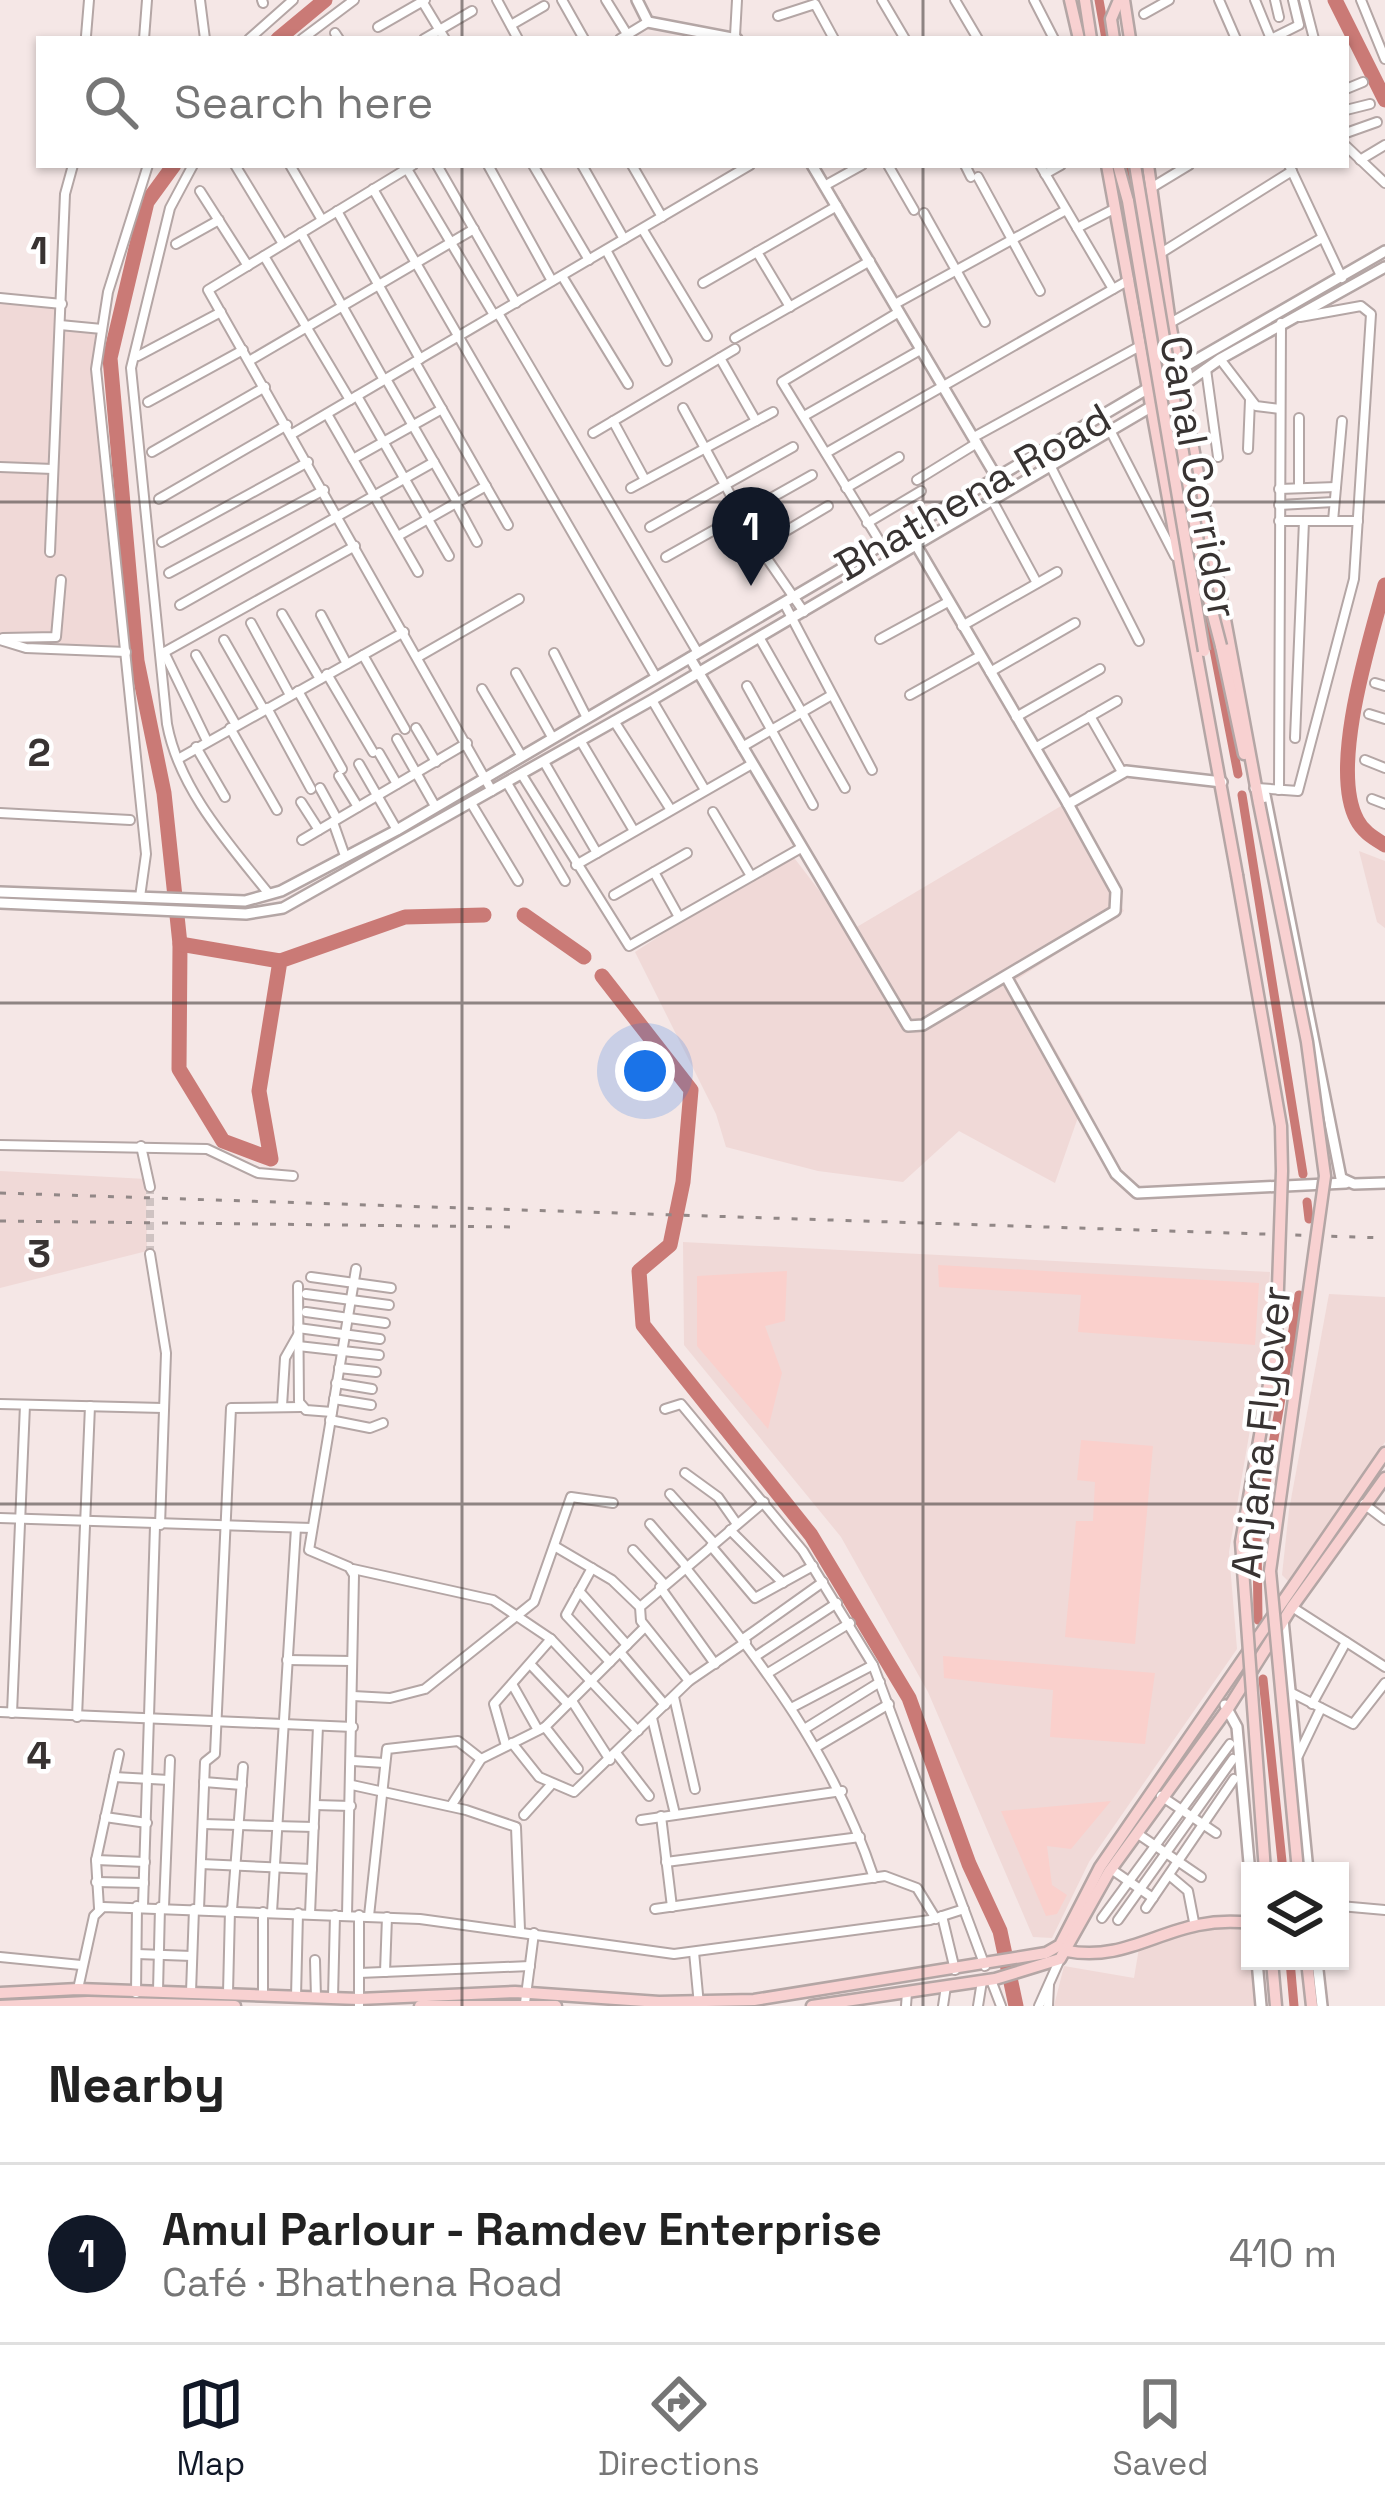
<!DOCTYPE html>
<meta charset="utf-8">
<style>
:root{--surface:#fff;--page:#f6f6f6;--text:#222;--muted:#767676;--line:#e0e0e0;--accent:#111827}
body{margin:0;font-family:"Space Grotesk",sans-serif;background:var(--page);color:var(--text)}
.controls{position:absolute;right:36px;bottom:36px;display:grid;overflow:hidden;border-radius:0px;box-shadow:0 3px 9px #0004}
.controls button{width:108px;height:108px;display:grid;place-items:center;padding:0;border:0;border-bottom:3px solid var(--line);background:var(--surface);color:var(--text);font:60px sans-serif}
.you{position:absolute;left:645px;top:1071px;width:42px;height:42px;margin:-30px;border:9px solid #fff;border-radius:50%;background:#1a73e8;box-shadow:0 0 0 18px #1a73e833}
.badge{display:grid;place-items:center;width:78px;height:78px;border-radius:50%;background:var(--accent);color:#fff;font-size:39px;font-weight:700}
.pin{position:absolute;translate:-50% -99px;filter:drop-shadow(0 3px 6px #0008)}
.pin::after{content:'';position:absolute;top:63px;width:42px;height:36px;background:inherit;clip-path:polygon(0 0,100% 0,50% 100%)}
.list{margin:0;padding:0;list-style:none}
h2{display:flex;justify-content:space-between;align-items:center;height:156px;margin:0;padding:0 48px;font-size:51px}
h2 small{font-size:39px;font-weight:400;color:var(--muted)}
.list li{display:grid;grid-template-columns:78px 1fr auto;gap:36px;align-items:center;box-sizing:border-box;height:180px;padding:0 48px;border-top:3px solid var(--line)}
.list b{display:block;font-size:45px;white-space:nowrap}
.list p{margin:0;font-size:39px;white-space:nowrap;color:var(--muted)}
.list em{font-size:39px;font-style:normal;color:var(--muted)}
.icon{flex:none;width:66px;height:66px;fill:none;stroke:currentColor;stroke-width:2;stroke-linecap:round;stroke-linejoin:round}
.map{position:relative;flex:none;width:1385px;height:2006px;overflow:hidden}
.search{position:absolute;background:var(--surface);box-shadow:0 3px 9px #0004;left:36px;right:36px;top:36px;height:132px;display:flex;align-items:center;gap:30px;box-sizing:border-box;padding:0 42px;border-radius:0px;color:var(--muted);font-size:45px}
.sheet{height:336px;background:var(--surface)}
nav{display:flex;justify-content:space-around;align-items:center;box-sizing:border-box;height:168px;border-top:3px solid var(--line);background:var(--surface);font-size:33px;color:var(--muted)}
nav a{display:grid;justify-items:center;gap:6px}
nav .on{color:var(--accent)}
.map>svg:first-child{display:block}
</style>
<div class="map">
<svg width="1385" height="2006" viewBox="0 0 1385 2006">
<rect width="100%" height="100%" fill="#f5e7e6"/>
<g fill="#f0d9d7">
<polygon points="0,302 58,307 57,329 98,332 92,367 123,649 0,638"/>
<polygon points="1061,806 1124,911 1016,980 1084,1100 1055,1183 959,1131 903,1182 818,1171 726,1147 716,1114 635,952 789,851 850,931"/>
<polygon points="1359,851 1385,861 1385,928 1377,922"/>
<polygon points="0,1171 146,1179 147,1251 0,1288"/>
<polygon points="683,1242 1270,1272 1265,1342 1229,1552 1237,1649 1089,1862 1052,1938 1033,1937 928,1692 841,1537 684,1345"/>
<polygon points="1329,1294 1385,1297 1385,1442 1288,1581 1282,1575 1289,1510"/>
<polygon points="1250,1928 1257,2006 1054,2006 1064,1966 1134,1978 1139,1948 1185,1930"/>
</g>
<g fill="#fad0cc">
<polygon points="938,1265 1259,1283 1255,1345 1078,1332 1081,1295 939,1287"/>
<polygon points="787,1271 785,1321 765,1326 782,1373 768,1429 697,1346 697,1276"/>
<polygon points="1081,1440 1153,1446 1135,1644 1065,1637 1076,1521 1093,1521 1095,1482 1077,1480"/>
<polygon points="943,1656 1155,1673 1145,1744 1050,1737 1053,1690 944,1678"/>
<polygon points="1111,1801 1071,1849 1047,1846 1052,1885 1067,1895 1057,1914 1046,1916 1001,1811"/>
</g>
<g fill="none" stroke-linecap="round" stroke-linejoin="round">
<g stroke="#ca7a76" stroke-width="9">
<polyline points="1099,0 1106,39"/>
<polyline points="1129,165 1137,207"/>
<polyline points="1147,271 1163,372"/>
<polyline points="1169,408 1190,527"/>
<polyline points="1205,603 1238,774"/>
<polyline points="1242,795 1303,1174"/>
<polyline points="1307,1202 1309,1219"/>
<polyline points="1258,1620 1257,1536 1299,1295"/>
<polyline points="1263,1679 1283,1871"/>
<polyline points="1290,1961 1294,2006"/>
</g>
<g stroke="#ca7a76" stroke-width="15">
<polyline points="1335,0 1385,100"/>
<polyline points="278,39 325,0"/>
<polyline points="174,165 147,202 110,358 137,661 164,793 180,944 179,1069 223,1141 271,1159 259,1091 280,961 405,917 484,915"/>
<path d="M1385 585C1370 640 1329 768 1357 820 1363 832 1374 838 1385 845"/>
<polyline points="524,915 584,957"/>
<polyline points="180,944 280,961"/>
<polyline points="602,976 691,1090 683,1182 670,1245 639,1271 643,1325 811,1535 909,1698 969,1864 1000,1931 1016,2006"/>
</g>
<polyline stroke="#cfc3c2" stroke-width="8" stroke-dasharray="8 4" stroke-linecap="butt" points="150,1254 150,1187"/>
<g stroke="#b4a6a5" stroke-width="12">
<g id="minor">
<polyline points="200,0 205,39"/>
<polyline points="262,0 263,3"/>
<polyline points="497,0 518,39"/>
<polyline points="562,0 584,39"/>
<polyline points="606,0 627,34"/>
<polyline points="882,0 905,39"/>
<polyline points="955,0 978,39"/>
<polyline points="1034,0 1054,39"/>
<polyline points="1219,0 1236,39"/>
<polyline points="1255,0 1271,39"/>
<polyline points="1275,0 1279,17"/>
<polyline points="1304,0 1314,39"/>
<polyline points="1361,0 1385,59"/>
<polyline points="422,1 445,39"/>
<polyline points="1144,14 1169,0"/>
<polyline points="778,16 815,4 834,39"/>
<polyline points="511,25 544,6"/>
<polyline points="378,27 425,0"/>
<polyline points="335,33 339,39"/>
<polyline points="86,36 89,0"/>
<polyline points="735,36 737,0"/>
<polyline points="144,39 147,0"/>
<polyline points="249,39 293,0"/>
<polyline points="302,39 354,0"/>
<polyline points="424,39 472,11"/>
<polyline points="620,39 648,22"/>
<polyline points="1271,39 1299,25 1293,0"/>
<polyline points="1346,89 1363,82"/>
<polyline points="1346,110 1370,104"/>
<polyline points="1346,133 1377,122"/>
<polyline points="1346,146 1385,183"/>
<polyline points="1360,160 1385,145"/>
<path d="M193 165 170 208 131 368 167 724C179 789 229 844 269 894"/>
<polyline points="235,165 283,244"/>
<polyline points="290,165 322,220"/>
<polyline points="413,165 208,290 492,791"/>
<polyline points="437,165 516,303"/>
<polyline points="488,165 552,281"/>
<polyline points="533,165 589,260"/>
<polyline points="582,165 624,239"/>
<polyline points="632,165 662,217"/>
<polyline points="888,165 914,210"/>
<polyline points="965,165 971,177"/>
<polyline points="1040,165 1113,289"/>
<polyline points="1289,165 1342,278"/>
<polyline points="407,169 494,315"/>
<polyline points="1045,174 1061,165"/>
<polyline points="978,177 1040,291"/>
<polyline points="826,185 862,165"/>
<polyline points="1151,188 1189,165"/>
<polyline points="373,189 656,677"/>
<polyline points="200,191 248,266"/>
<polyline points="337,211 420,359"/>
<polyline points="924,213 985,322"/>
<polyline points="1077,228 1114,209"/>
<polyline points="643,230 707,336"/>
<polyline points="301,233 384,380"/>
<polyline points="176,244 219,220"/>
<polyline points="606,250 667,361"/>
<polyline points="757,252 790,307"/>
<polyline points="1161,253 1292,171"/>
<polyline points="264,256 350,400"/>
<polyline points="562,276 628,384"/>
<polyline points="703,283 837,206"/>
<polyline points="0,298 62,304"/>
<polyline points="895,304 1066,210"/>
<polyline points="498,313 698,653"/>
<polyline points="1170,323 1322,238"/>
<polyline points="60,325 102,329"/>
<polyline points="735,338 870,261"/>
<polyline points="138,356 221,312"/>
<polyline points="720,358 756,421"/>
<polyline points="1220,359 1256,406 1280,409"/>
<polyline points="249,361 474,229"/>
<polyline points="415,362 508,525"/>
<polyline points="1206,369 1218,457"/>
<polyline points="386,379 457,502"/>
<polyline points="357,396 449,556"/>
<polyline points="148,402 243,350"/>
<polyline points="683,408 759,547 804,612"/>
<polyline points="327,414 418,572"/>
<polyline points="804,416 922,349"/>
<polyline points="1299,418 1299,488"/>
<polyline points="613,421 645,480"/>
<polyline points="1111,432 1175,556"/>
<polyline points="593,433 735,349"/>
<polyline points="292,434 750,165"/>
<polyline points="974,437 1140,346"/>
<polyline points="1248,449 1250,400"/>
<polyline points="152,452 265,387"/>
<polyline points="826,453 1129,280"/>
<polyline points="353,459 442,409"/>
<polyline points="0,467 53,469"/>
<polyline points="1052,469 1139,641"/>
<polyline points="917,480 977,443"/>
<polyline points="984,485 1037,583"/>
<polyline points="631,488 773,412"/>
<polyline points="846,488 899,457"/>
<polyline points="1279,489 1336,487"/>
<polyline points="159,499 287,425"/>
<polyline points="456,503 477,542"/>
<polyline points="1279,505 1334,502"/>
<polyline points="1279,521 1358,521"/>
<polyline points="1333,521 1342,421"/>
<polyline points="867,523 921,491"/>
<polyline points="650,527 793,447"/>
<polyline points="398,536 486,486"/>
<polyline points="162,542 308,462"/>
<polyline points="882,545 782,382 899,312"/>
<polyline points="759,547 828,506"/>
<polyline points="50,552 65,194 73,165"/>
<polyline points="666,557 812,475"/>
<polyline points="169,573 324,490"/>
<polyline points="784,603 872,770"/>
<polyline points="180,605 434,462"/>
<polyline points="282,614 320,679"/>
<polyline points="321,615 347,664"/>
<polyline points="251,623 290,695"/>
<polyline points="962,626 1057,572"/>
<polyline points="759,637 845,788"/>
<polyline points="3,638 56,637 61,580"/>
<polyline points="880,639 948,602"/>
<polyline points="0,640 26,648 126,652"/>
<polyline points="224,640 264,710"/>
<polyline points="164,652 207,741"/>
<polyline points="554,653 586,716"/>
<polyline points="161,654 355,546"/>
<polyline points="196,655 236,725"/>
<polyline points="363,655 405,729"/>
<polyline points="418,657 519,599"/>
<polyline points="990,672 1075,623"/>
<polyline points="516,673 552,737"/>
<polyline points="327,674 373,752"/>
<polyline points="1375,683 1385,686"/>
<polyline points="747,686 813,805"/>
<polyline points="482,689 521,755"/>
<polyline points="298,691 342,769"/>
<polyline points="910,695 980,656"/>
<polyline points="652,700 705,790"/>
<polyline points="267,708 311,789"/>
<polyline points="1369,714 1385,719"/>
<polyline points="1090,716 1122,772"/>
<polyline points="1016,717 1100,669"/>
<polyline points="614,721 671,810"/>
<polyline points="230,728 277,810"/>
<polyline points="416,728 436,762"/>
<polyline points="1295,738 1304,521"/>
<polyline points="397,739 435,806"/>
<polyline points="580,740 634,831"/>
<polyline points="196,747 225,797"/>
<polyline points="742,747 830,696"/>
<polyline points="1035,748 1117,701"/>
<polyline points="379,753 397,784"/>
<polyline points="178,759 404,632"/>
<polyline points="1365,760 1385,768"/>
<polyline points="544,762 597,853"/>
<polyline points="359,764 397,830"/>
<polyline points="522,775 629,946 801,848"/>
<polyline points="339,776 358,807"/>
<polyline points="507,783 565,881"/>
<polyline points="320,788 337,819"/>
<polyline points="1257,788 1298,791 1354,579 1371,314 1361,306 1300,317"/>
<polyline points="1279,790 1281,323"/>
<polyline points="1372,799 1385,804"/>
<polyline points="301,802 319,830"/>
<polyline points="471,803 518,881"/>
<polyline points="713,812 751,876"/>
<polyline points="0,813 130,820"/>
<polyline points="333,822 345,856"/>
<polyline points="302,840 467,743"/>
<polyline points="576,865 752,764"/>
<polyline points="654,872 679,917"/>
<polyline points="614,895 687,853"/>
<polyline points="140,897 146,854 96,369 108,292 148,165"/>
<polyline points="0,1145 207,1149 258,1173 293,1176"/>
<polyline points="141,1146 150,1187"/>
<polyline points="150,1254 166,1353 160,1525"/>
<polyline points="311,1277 391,1288"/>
<polyline points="298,1286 299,1402 306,1410 332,1412"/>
<polyline points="306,1294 389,1305"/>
<polyline points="306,1312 385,1323"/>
<polyline points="298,1328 380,1339"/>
<polyline points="298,1346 379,1355"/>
<polyline points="339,1368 376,1372"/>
<polyline points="336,1383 372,1389"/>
<polyline points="334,1399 371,1405"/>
<polyline points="0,1404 163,1408"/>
<polyline points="282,1406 285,1358 298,1335"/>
<polyline points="665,1409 681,1404 803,1551 873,1665 985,1966"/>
<polyline points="330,1420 370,1428 383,1423"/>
<polyline points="685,1473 718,1497 737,1524"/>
<polyline points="670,1494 714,1543"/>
<polyline points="1364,1504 1385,1520"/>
<polyline points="0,1518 312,1528"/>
<polyline points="650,1524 686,1566"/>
<polyline points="730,1530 783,1583"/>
<polyline points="711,1546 755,1598 813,1566"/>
<polyline points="556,1547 612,1580 640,1607"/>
<polyline points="633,1550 664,1584"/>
<path d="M685 1567C764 1665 834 1757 874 1878"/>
<polyline points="592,1568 566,1615 610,1662"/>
<polyline points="353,1569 493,1600 551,1639 638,1731"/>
<polyline points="660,1587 715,1664"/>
<polyline points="579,1591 627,1645"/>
<polyline points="1292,1607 1385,1667"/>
<polyline points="743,1639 823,1582"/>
<polyline points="620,1652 665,1705"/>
<polyline points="756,1656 837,1603"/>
<polyline points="287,1660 352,1661"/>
<polyline points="531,1665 568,1704"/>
<polyline points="768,1673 850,1623"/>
<polyline points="689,1681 641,1621 640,1607 764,1502"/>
<polyline points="512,1684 538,1730"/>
<polyline points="1290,1692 1353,1724 1385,1683"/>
<polyline points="353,1696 390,1698 425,1689 534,1602 571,1497 613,1503"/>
<polyline points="674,1697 695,1789"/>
<polyline points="572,1701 610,1760"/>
<polyline points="1312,1704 1346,1642"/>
<polyline points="793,1707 873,1665"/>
<polyline points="0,1712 353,1727"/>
<polyline points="12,1713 25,1405"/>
<polyline points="77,1717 90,1406"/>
<polyline points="652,1718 675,1814"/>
<polyline points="545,1727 578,1769"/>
<polyline points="806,1728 880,1682"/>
<polyline points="512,1743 539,1777 574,1792 689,1681 746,1642"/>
<polyline points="506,1746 494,1704 551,1639"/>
<polyline points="818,1746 889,1704"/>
<polyline points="616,1753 649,1796"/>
<polyline points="1298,1756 1321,1708"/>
<polyline points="353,1761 384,1763"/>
<polyline points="114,1777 169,1780"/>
<polyline points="204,1782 242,1785"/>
<polyline points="352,1785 466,1810 516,1827 520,1930"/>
<polyline points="1161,1796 1216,1833"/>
<polyline points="315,1805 351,1806"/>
<polyline points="451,1806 481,1759 545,1727 645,1627"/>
<polyline points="524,1815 550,1786"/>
<polyline points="661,1816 672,1907"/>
<polyline points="105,1817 147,1823"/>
<polyline points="641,1820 842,1791"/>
<polyline points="203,1824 314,1827"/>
<polyline points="1138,1834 1201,1877"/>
<polyline points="96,1860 145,1862"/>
<polyline points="666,1862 860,1837"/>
<polyline points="201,1864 312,1869"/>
<polyline points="1111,1869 1153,1898"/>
<polyline points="1169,1875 1188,1891 1194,1922"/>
<polyline points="96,1882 144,1883"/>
<polyline points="143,1906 155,1526"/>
<polyline points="1340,1906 1385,1910"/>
<polyline points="164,1907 170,1760"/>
<polyline points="99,1908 96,1860 119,1754"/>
<polyline points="1146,1908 1234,1779"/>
<polyline points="199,1909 205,1762 215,1754 231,1408 301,1407"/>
<polyline points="655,1909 885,1876 917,1888 936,1919"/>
<polyline points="232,1910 243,1767"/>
<polyline points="272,1912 296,1528"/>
<polyline points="310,1914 318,1726"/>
<polyline points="347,1915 354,1575 349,1567 309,1550 356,1269"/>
<polyline points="369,1916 387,1749 458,1741 481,1759"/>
<polyline points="942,1916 955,1970"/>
<polyline points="1102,1918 1230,1744"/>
<polyline points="1118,1920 1233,1759"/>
<polyline points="694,1952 699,2005"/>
<polyline points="137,1954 192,1956"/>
<polyline points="0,1957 81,1965"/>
<polyline points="315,1960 316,1998"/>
<polyline points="385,1972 387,1917"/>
<polyline points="359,1973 530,1966"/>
<polyline points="991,1980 1001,2006"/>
<polyline points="78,1989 94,1916 103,1907 420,1919 674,1954 930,1920 964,1909"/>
<polyline points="158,1991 160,1907"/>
<polyline points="191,1992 194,1909"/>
<polyline points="136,1993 137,1906"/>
<polyline points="228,1993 230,1910"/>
<polyline points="263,1996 263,1912"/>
<polyline points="296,1997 298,1913"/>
<polyline points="333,1998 335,1915"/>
<polyline points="525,2003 534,1933"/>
<polyline points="359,2006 359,1915"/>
<polyline points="906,2006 907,1992"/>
<polyline points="943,2006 946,1986"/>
<polyline points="978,2006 982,1981"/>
<polyline points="1039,2006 1060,1959"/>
<polyline points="1048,2006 1049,1985"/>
</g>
</g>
<g stroke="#b4a6a5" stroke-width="14">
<g id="tertiary">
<polyline points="637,0 648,22 737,39"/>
<polyline points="812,165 997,478"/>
<polyline points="1177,371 1385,251"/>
<polyline points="1178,389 1220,359 1385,267"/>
<polyline points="908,531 1068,804 1126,771 1222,782"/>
<polyline points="690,658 908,1026 923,1025 1115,911 1116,891 1068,804"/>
<polyline points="1255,788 1265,795 1341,1178 1354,1184 1385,1183"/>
<polyline points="0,892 245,901 281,891 397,830 1152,386"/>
<polyline points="0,903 246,914 283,908 652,700 1154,405"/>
<polyline points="1007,978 1116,1174 1137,1193 1346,1183"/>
<polyline points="1283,1620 1308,1871"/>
<polyline points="1225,1705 1237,1727 1250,1874"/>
<polyline points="1257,1961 1261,2006"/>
<polyline points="1317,1961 1322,2006"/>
</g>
</g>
<g stroke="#b4a6a5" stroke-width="15">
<g id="secondary">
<polyline points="1070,0 1079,39"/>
<polyline points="1085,0 1091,39"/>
<polyline points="1124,0 1130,39"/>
<polyline points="1114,39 1111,19 1119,0"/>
<polyline points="1107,165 1237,875"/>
<polyline points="1118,165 1128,201"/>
<polyline points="1148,165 1170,323 1259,803"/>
<polyline points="1221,646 1244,754"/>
<path d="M1067 1951C1135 1964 1172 1913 1250 1923"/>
<polyline points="1272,1961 1276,2006"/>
<polyline points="1307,1961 1312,2006"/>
<polyline points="0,1993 78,1989 359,1999 515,1992 659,2002 754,2000 1046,1953 1060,1945 1100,1867 1385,1453"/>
<polyline points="0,2006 88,2002 235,2006"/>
<polyline points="420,2006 556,2006"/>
<polyline points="812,2006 995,1979 1060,1959 1109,1872 1229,1707 1292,1607 1385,1478"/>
</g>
</g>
<use href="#minor" stroke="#fff" stroke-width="8"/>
<use href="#tertiary" stroke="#fff" stroke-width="9"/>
<use href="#secondary" stroke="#f8d1d1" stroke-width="10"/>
<g stroke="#928887" stroke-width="3" stroke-dasharray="6 12" stroke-linecap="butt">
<polyline points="0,1193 1385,1238"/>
<polyline points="0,1221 516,1227"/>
</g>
<g stroke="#b4a6a5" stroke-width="15" stroke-linecap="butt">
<g id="secondary-bridge">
<polyline points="1135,165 1205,584 1221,646"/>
<polyline points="1128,201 1204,651"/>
<polyline points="1259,803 1307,1042 1325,1176 1270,1571 1298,1871"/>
<polyline points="1237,875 1281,1126 1282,1171 1276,1345 1241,1542 1265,1871"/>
</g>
</g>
<use href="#secondary-bridge" stroke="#f8d1d1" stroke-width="10"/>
</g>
<path fill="none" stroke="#383332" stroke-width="3" stroke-opacity="0.55" d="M462 0V39M923 0V39M462 165V2006M923 165V2006M0 502H1385M0 1003H1385M0 1504H1385"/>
<g text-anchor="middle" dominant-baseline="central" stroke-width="9" stroke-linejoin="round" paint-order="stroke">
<g font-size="42" fill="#383332" stroke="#fff">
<text transform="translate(1199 477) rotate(80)">Canal Corridor</text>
<text transform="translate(973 492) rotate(-30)">Bhathena Road</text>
<text transform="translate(1261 1432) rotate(-84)">Anjana Flyover</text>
</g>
</g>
<g font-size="39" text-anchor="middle" font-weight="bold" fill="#383332" stroke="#fff" stroke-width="9" stroke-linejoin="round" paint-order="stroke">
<text x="39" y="264">1</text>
<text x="39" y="766">2</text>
<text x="39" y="1267">3</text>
<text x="39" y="1769">4</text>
</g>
</svg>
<div class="controls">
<button><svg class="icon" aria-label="layers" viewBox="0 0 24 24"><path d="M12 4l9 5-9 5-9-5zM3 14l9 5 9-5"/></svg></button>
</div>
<div class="you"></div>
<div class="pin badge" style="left:751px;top:586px">1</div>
<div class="search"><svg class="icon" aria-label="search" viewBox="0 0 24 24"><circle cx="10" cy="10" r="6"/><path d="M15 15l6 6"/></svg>Search here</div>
</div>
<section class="sheet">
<h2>Nearby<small></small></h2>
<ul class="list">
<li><span class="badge">1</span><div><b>Amul Parlour - Ramdev Enterprise</b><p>Café · Bhathena Road</p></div><em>410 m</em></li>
</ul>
</section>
<nav>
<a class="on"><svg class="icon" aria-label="map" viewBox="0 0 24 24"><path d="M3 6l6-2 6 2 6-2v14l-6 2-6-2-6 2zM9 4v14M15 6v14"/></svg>Map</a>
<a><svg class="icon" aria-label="directions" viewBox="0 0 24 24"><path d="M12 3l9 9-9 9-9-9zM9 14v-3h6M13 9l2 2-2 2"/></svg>Directions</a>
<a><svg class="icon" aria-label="saved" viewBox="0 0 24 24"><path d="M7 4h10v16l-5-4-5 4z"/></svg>Saved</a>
</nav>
